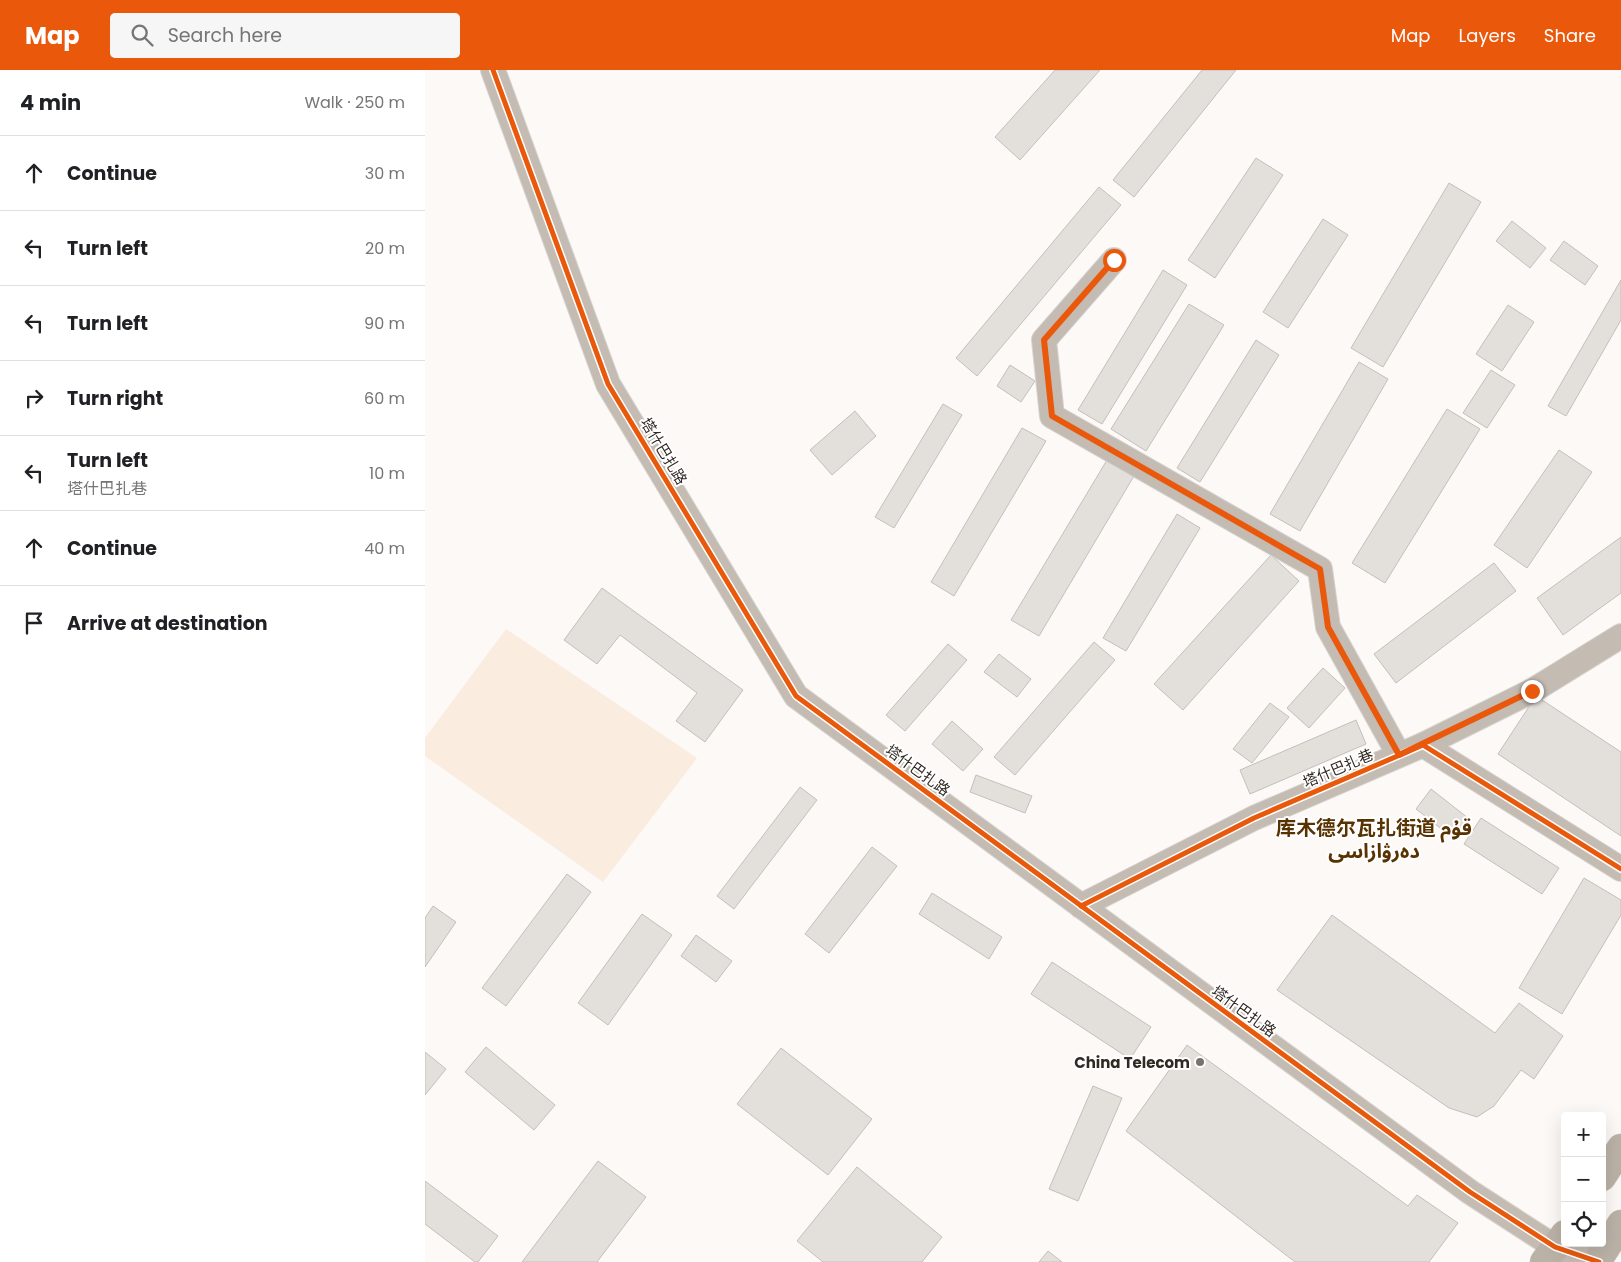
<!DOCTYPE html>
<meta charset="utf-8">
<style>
:root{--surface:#fff;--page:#f6f6f6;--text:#202124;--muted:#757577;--line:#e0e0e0;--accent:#ea580c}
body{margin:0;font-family:Poppins,"Noto Sans Arabic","Noto Sans SC",sans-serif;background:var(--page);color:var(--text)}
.controls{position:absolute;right:15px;bottom:15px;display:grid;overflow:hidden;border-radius:5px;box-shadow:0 5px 20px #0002}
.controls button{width:45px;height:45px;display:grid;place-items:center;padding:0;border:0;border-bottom:1px solid var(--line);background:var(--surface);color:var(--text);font:25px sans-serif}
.stop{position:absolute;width:15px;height:15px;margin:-11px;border:4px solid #ea580c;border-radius:50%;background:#fff}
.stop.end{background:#ea580c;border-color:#fff;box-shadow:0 1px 5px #0008}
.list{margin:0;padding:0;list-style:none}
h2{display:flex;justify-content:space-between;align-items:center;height:65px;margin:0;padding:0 20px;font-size:21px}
h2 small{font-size:16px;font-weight:400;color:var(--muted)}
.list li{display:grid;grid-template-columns:32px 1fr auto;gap:15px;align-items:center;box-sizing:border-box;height:75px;padding:0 20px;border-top:1px solid var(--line)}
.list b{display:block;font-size:19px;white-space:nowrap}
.list p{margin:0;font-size:16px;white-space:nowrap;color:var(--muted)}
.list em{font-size:16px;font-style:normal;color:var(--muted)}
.icon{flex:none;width:28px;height:28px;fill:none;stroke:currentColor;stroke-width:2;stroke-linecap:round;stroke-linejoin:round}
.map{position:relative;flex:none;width:1196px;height:1192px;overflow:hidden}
header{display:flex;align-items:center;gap:30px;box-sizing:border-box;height:70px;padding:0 25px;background:var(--accent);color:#fff}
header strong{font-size:24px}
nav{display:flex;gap:28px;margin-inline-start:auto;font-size:18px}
.search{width:350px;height:45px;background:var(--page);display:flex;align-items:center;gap:12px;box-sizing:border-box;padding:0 18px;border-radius:5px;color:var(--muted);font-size:19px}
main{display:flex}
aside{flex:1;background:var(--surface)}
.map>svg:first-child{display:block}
</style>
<header>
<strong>Map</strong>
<div class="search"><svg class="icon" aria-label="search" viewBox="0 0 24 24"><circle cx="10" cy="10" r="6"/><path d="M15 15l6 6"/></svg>Search here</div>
<nav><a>Map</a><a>Layers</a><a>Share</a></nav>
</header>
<main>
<aside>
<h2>4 min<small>Walk · 250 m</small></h2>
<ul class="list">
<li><svg class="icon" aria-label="ahead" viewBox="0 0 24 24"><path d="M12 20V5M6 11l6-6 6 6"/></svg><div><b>Continue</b></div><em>30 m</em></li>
<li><svg class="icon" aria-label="left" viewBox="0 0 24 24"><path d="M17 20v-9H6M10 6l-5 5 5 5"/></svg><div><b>Turn left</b></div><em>20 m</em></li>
<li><svg class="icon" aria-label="left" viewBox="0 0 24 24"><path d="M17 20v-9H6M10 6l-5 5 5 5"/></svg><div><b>Turn left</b></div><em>90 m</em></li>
<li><svg class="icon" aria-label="right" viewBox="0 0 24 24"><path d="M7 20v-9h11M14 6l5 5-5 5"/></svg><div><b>Turn right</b></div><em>60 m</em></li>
<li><svg class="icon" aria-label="left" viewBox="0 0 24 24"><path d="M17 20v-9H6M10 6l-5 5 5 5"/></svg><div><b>Turn left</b><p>塔什巴扎巷</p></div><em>10 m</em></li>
<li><svg class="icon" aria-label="ahead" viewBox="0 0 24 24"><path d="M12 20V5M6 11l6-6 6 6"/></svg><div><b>Continue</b></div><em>40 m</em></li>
<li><svg class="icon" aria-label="arrive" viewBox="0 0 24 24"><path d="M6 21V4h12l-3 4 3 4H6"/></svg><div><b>Arrive at destination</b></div></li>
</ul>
</aside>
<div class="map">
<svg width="1196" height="1192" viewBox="0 0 1196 1192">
<rect width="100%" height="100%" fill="#fcf9f7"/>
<polygon fill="#faecdf" points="81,559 272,688 178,812 0,686 0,668"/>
<g fill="#e3dfda" stroke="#c4bfbb">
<polygon points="630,0 675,0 595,90 570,67"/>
<polygon points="777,0 811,0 709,127 688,110"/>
<polygon points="831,88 858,105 790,208 763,190"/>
<polygon points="1024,113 1056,132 958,297 926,278"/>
<polygon points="674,117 696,135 552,306 531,288"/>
<polygon points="898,149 923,165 863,258 838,242"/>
<polygon points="1087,151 1121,178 1105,198 1071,171"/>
<polygon points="1139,171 1173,196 1160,215 1125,190"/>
<polygon points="738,200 762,215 677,354 653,340"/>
<polygon points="1196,210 1196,250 1141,346 1123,336"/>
<polygon points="764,234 799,255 721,381 686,359"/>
<polygon points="1083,235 1109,252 1077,301 1051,284"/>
<polygon points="831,270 854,285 775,412 752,398"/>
<polygon points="934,292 963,309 875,461 845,444"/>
<polygon points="585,295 610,311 596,332 572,316"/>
<polygon points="1066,300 1090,315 1062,358 1038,343"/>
<polygon points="518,334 537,345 469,458 450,447"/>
<polygon points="1022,339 1055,359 960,513 927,493"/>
<polygon points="430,341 451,366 407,405 385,380"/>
<polygon points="597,358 621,371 529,526 506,512"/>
<polygon points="1134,380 1167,402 1102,498 1069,475"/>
<polygon points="682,390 709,406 614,566 586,550"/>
<polygon points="752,444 775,458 701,581 678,568"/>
<polygon points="1196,467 1196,523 1138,565 1112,528"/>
<polygon points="846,485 874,511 758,640 729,614"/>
<polygon points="1069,493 1091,521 971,613 949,584"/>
<polygon points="177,518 318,620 280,672 251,651 272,623 195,565 172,594 139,570"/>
<polygon points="669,572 690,590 590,705 569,687"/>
<polygon points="523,574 542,590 480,661 461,645"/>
<polygon points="574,584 606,609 592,627 559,602"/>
<polygon points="898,598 920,618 884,658 862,638"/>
<polygon points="1111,626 1196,682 1196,766 1073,684"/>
<polygon points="845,633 864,647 827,693 808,679"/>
<polygon points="931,650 941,674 825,724 815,700"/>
<polygon points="527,651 558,679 538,701 507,674"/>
<polygon points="551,705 607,726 600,743 545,722"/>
<polygon points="375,717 392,730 309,839 292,826"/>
<polygon points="1006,719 1043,748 1028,768 991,739"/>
<polygon points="1056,748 1134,798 1117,824 1039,774"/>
<polygon points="447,777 472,796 404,883 380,864"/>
<polygon points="142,804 166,822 81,936 57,918"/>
<polygon points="1159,808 1196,830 1196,845 1137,944 1094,918"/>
<polygon points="507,823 577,867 564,889 494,844"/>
<polygon points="8,836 31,852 0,897 0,848"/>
<polygon points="217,844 247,865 183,955 153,933"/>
<polygon points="907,845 1070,963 1094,933 1138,966 1109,1009 1096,1000 1069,1036 1052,1047 1024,1038 852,920"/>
<polygon points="271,865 307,891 291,912 256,886"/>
<polygon points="627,892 726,957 705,989 606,924"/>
<polygon points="762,975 983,1136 992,1125 1033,1153 1004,1192 870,1192 701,1061"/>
<polygon points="61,977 130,1035 109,1060 40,1002"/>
<polygon points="356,978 447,1049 403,1105 312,1034"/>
<polygon points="0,982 21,999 0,1025"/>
<polygon points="668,1016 697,1028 653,1131 624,1119"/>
<polygon points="173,1091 221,1127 172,1192 97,1192"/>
<polygon points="432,1097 517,1167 497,1192 398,1192 372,1171"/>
<polygon points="0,1111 73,1166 53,1192 50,1192 0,1154"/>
<polygon points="623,1181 637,1192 614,1192"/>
</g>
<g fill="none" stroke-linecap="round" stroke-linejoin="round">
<g stroke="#d7d4d2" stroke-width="26">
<g id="minor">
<polyline points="68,0 183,314 371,626 1045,1122 1130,1177 1174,1192"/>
<polyline points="689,190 619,270 627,346 895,499 903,557 974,685"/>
<polyline points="998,675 1107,621 1196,566"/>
<polyline points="656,836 829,748 998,675 1196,799"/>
</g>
</g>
<g stroke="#d7d4d2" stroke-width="29">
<g id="major">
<polyline points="1177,1107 1196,1078"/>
<polyline points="1119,1192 1140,1164"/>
<polyline points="1172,1192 1196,1154"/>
</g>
</g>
<use href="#minor" stroke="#c4bbb2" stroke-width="24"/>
<use href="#major" stroke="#bbb2a7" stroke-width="28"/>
<g stroke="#fff" stroke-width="8">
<g id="cycleway">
<polyline points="68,0 183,314 371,626 1045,1122 1130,1177 1174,1192"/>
<polyline points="656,836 829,748 998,675 1196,799"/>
</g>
</g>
<use href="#cycleway" stroke="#e8590c" stroke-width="5"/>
</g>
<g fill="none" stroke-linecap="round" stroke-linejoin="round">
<polyline stroke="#ea580c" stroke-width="6" points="689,190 619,270 627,346 895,499 903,557 974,685 1107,621"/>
</g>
<circle fill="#78726d" stroke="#fff" stroke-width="2" cx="775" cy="992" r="5"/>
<g text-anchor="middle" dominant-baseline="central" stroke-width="4" stroke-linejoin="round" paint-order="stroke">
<g font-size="15" fill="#312a23" stroke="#fff">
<text transform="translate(239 381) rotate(59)">塔什巴扎路</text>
<text transform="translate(913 698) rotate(-23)">塔什巴扎巷</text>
<text transform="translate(493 700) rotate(36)">塔什巴扎路</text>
<text transform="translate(819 941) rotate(36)">塔什巴扎路</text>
</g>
<g font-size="15" font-weight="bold" fill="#312a23" stroke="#fff" text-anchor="end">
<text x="765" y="992">China Telecom</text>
</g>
<g font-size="20" font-weight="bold" fill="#583200" stroke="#fff">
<text x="949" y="758">库木德尔瓦扎街道 قۇم<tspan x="949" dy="23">دەرۋازاسى</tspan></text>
</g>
</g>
</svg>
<div class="controls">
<button>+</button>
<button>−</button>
<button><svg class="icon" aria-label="locate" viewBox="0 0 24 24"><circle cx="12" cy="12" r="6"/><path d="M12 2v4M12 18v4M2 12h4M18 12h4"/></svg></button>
</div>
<div class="stop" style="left:689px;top:190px"></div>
<div class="stop end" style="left:1107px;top:621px"></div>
</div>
</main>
